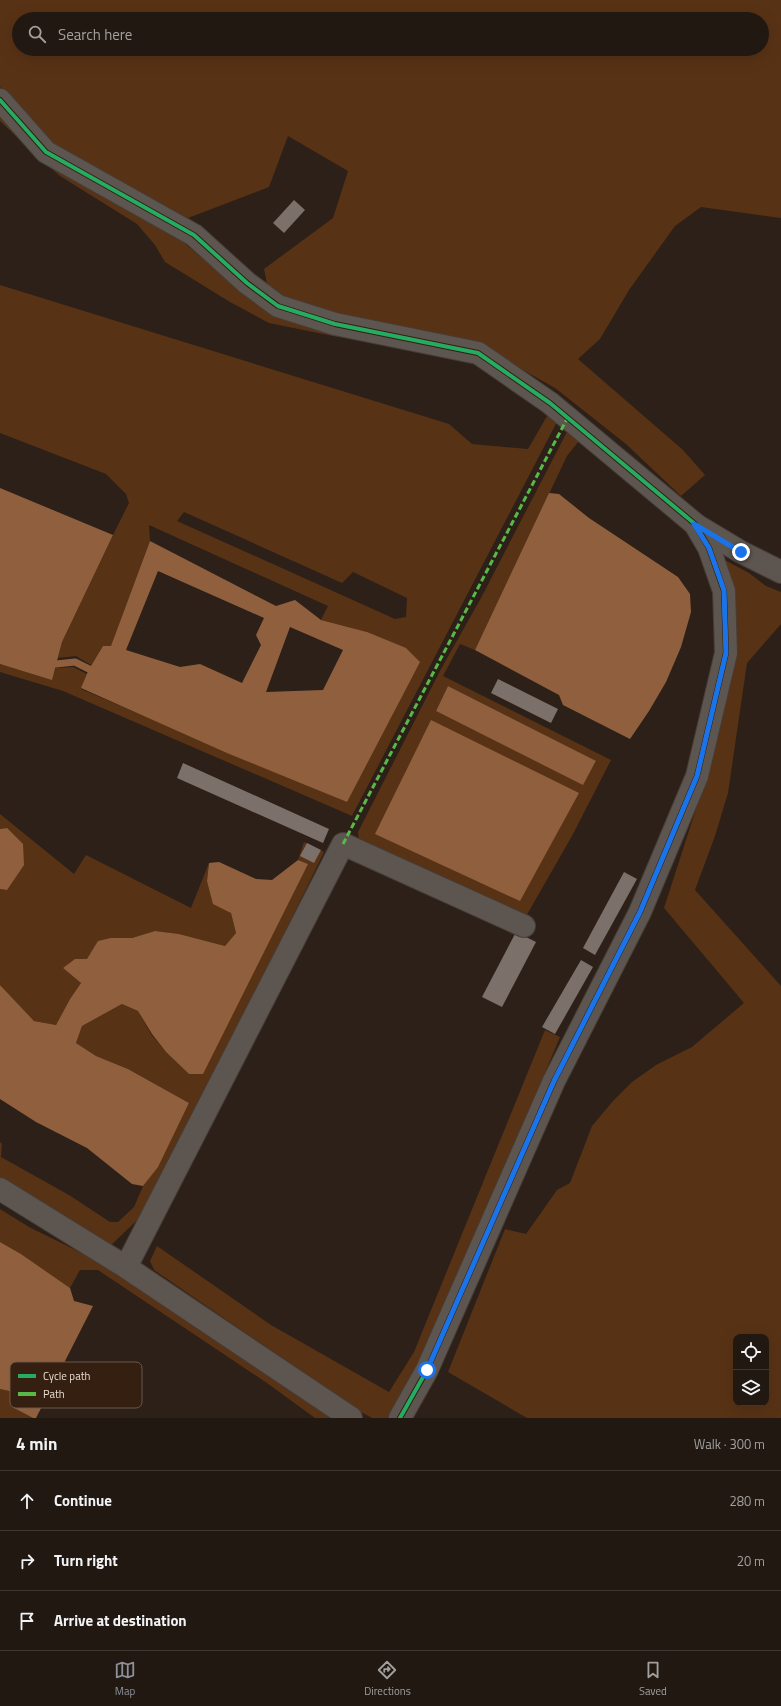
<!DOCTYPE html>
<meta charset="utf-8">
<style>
:root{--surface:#211812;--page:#29211b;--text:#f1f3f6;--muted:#a2a09f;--line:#3e3732;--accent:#8c9099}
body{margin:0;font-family:"Titillium Web",sans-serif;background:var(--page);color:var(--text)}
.controls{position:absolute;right:12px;bottom:12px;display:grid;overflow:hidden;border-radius:8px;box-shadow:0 4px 16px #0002}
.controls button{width:36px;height:36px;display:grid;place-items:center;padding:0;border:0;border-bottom:1px solid var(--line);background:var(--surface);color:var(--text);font:20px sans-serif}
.stop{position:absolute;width:12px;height:12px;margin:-9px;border:3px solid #1a73e8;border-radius:50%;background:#fff}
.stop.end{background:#1a73e8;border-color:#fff;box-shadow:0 1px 4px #0008}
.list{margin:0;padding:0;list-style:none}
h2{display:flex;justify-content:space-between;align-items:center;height:52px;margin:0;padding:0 16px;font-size:17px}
h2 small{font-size:13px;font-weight:400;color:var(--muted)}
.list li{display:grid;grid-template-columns:26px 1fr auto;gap:12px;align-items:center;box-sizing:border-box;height:60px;padding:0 16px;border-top:1px solid var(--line)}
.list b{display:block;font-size:15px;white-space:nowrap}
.list em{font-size:13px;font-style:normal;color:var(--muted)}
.icon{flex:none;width:22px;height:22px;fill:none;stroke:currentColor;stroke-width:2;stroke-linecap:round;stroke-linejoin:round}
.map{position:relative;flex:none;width:781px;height:1418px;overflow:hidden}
.search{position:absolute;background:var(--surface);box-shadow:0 4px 16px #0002;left:12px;right:12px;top:12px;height:44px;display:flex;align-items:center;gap:10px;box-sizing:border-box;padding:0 14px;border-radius:22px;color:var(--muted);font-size:15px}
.sheet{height:232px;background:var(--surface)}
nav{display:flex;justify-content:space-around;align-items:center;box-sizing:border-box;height:56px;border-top:1px solid var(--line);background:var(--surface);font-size:11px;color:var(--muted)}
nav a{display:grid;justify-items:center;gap:2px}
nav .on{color:var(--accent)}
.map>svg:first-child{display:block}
</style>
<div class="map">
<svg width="781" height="1418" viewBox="0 0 781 1418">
<rect width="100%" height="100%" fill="#2c2018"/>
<g fill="#583215" fill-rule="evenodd">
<path d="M0 0H781V218L701 207 675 226 629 290 600 339 578 359 683 450 705 475 681 496 626 444 555 388 484 348 335 316 296 304 267 284 264 269 333 218 348 171 288 136 269 187 188 218 48 141 0 87ZM19 19H762V49H19Z"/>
<polygon points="0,110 160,223 265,310 299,322 434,353 328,335 269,323 230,302 165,262 155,245 137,224 60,176 35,154 0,121"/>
<path d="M0 285 449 424 472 444 528 449 550 411 559 418 352 816 63 691 0 672V664L52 679 55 668 73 667 87 674 81 689 347 802 367 632 321 620 328 606 149 525 150 541 111 647 103 646 91 665 76 656 58 658 62 642 113 535 129 503 126 494 106 474 0 433ZM184 512 342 583 353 572 407 598 406 617 395 619 177 521Z"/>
<path d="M570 426 582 437 567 456 475 650 460 644 443 676 611 760 572 836 525 918 359 840 358 832 441 669 481 598ZM448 686 596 762 583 784 436 711Z"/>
<path d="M723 559 749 573 766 586 781 592V624L747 663 728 793 715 836 695 890 781 986V1418H527L448 1372 505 1229 526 1234 557 1190 570 1183 592 1126 613 1101 632 1082 656 1065 692 1047 744 1003 664 908 707 775ZM736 1337H766V1403H736Z"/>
<polygon points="0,814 74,874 86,855 191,908 209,863 207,881 231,913 236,933 225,946 179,934 155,931 132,938 111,938 87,960 63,968 81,983 70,999 56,1025 34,1021 0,985 0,889 7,890 7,828 0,829"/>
<polygon points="304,842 324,852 151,1207 109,1247 0,1178 0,1142 2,1144 1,1157 69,1195 110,1222 118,1222 134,1207 143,1186 158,1166 189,1103 128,1069 96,1056 76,1043 82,1026 122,1004 138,1011 151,1034 166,1052 189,1074 308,864 298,860"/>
<polygon points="545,1030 560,1037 423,1364 391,1418 372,1418 361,1412 154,1270 150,1261 157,1246 271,1325 389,1392 414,1352"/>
<polygon points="0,1209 29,1227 100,1262 340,1418 315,1418 267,1383 98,1270 80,1270 70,1288 21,1254 0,1242"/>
<polygon points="0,1389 18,1393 12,1407 33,1418 0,1418"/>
</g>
<g fill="#90603e" fill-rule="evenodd">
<polygon points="0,488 113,535 62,642 52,680 0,664"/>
<polygon points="549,493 559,494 589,518 678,577 690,594 691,612 681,647 666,682 649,711 630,739 563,705 559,695 475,650"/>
<path d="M150 541 276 606 295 600 321 620 367 632 406 648 420 662 347 802 227 753 81 688 89 669 103 646H111ZM158 571 264 618 256 635 261 645 242 683 200 664 180 667 126 650ZM290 627 343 650 323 690 266 692Z"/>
<polygon points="448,686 596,761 583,785 436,711"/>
<polygon points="431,720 579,793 520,901 375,834"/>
<polygon points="7,828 23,844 24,865 7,890 0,889 0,829"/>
<polygon points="298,860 308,864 203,1074 189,1074 166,1052 152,1034 138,1011 122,1004 82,1026 76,1043 96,1056 128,1069 189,1103 158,1167 143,1186 132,1184 87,1148 36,1122 0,1099 0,985 34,1021 56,1025 70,999 81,983 63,968 75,959 87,959 98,941 111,938 132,938 155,931 179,934 225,946 236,933 231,913 213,904 207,881 209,863 219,862 256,879 272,880"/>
<polygon points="0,1242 21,1254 70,1288 74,1301 93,1306 36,1418 33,1418 12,1407 18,1393 0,1389"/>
</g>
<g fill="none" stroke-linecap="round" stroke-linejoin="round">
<polyline stroke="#90603e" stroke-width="7" points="56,664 75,662 89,669"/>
</g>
<g fill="#7c716a">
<polygon points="294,200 305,210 284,233 273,223"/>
<polygon points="498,679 558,709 551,723 491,693"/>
<polygon points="183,763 329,829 323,843 177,778"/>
<polygon points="307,843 321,850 314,863 300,856"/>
<polygon points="624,872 637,879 595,955 583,948"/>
<polygon points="516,932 536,942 502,1007 482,997"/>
<polygon points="581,960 593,967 555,1034 542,1027"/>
</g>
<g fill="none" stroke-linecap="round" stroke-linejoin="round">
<g stroke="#473d37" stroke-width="24">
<g id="minor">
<polyline points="0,100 46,152 194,235 247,283 278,306 335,324 478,353 550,403 695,524 709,548 724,591 726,653 697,776 640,912 554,1081 427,1370 400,1418"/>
<polyline points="696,525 741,552 781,572"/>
<polyline points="0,1189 126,1267 351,1418"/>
<polyline points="126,1267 343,844 524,926"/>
</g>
</g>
<use href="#minor" stroke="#5d554f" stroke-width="22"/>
<polyline stroke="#58b947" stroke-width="3" stroke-dasharray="6 3" stroke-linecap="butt" points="343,844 568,417"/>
<g stroke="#341f10" stroke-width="6">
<polyline id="cycleway" points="0,100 46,152 194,235 247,283 278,306 335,324 478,353 550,403 695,524 709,548 724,591 726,653 697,776 640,912 554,1081 427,1370 400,1418"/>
</g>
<use href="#cycleway" stroke="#26ab63" stroke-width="4"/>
</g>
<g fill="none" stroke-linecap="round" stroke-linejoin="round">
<polyline stroke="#1a73e8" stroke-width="5" points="427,1370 554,1081 640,912 697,776 726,653 724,590 709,548 694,524 741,552"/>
</g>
<rect x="10" y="1362" width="132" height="46" rx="6" fill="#341f10" stroke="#6b584a" stroke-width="1"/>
<rect x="18" y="1374" width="18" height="4" fill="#26ab63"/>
<rect x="18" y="1392" width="18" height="4" fill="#58b947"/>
<g font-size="11" fill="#ebddd3">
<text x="43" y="1380">Cycle path</text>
<text x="43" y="1398">Path</text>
</g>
</svg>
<div class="controls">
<button><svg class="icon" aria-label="locate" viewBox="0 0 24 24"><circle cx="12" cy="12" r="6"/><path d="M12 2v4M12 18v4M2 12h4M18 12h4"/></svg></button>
<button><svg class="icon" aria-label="layers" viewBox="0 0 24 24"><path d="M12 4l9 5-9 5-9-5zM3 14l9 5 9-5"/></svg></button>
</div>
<div class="stop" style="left:427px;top:1370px"></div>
<div class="stop end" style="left:741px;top:552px"></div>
<div class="search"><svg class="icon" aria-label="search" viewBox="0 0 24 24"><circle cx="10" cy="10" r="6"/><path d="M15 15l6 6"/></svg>Search here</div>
</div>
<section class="sheet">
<h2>4 min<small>Walk · 300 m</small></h2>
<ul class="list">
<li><svg class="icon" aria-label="ahead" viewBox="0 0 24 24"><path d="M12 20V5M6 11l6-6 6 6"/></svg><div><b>Continue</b></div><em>280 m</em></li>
<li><svg class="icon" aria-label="right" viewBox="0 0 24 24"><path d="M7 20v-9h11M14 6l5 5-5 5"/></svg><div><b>Turn right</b></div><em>20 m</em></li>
<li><svg class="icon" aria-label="arrive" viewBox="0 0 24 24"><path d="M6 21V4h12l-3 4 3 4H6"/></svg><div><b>Arrive at destination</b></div></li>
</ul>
</section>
<nav>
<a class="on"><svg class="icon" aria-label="map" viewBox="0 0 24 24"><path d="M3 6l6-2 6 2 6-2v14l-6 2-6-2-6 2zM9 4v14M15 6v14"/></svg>Map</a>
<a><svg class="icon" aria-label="directions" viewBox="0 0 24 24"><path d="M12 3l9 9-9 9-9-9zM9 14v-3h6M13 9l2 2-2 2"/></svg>Directions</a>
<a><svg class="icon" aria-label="saved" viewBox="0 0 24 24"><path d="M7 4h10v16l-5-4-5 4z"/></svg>Saved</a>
</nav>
